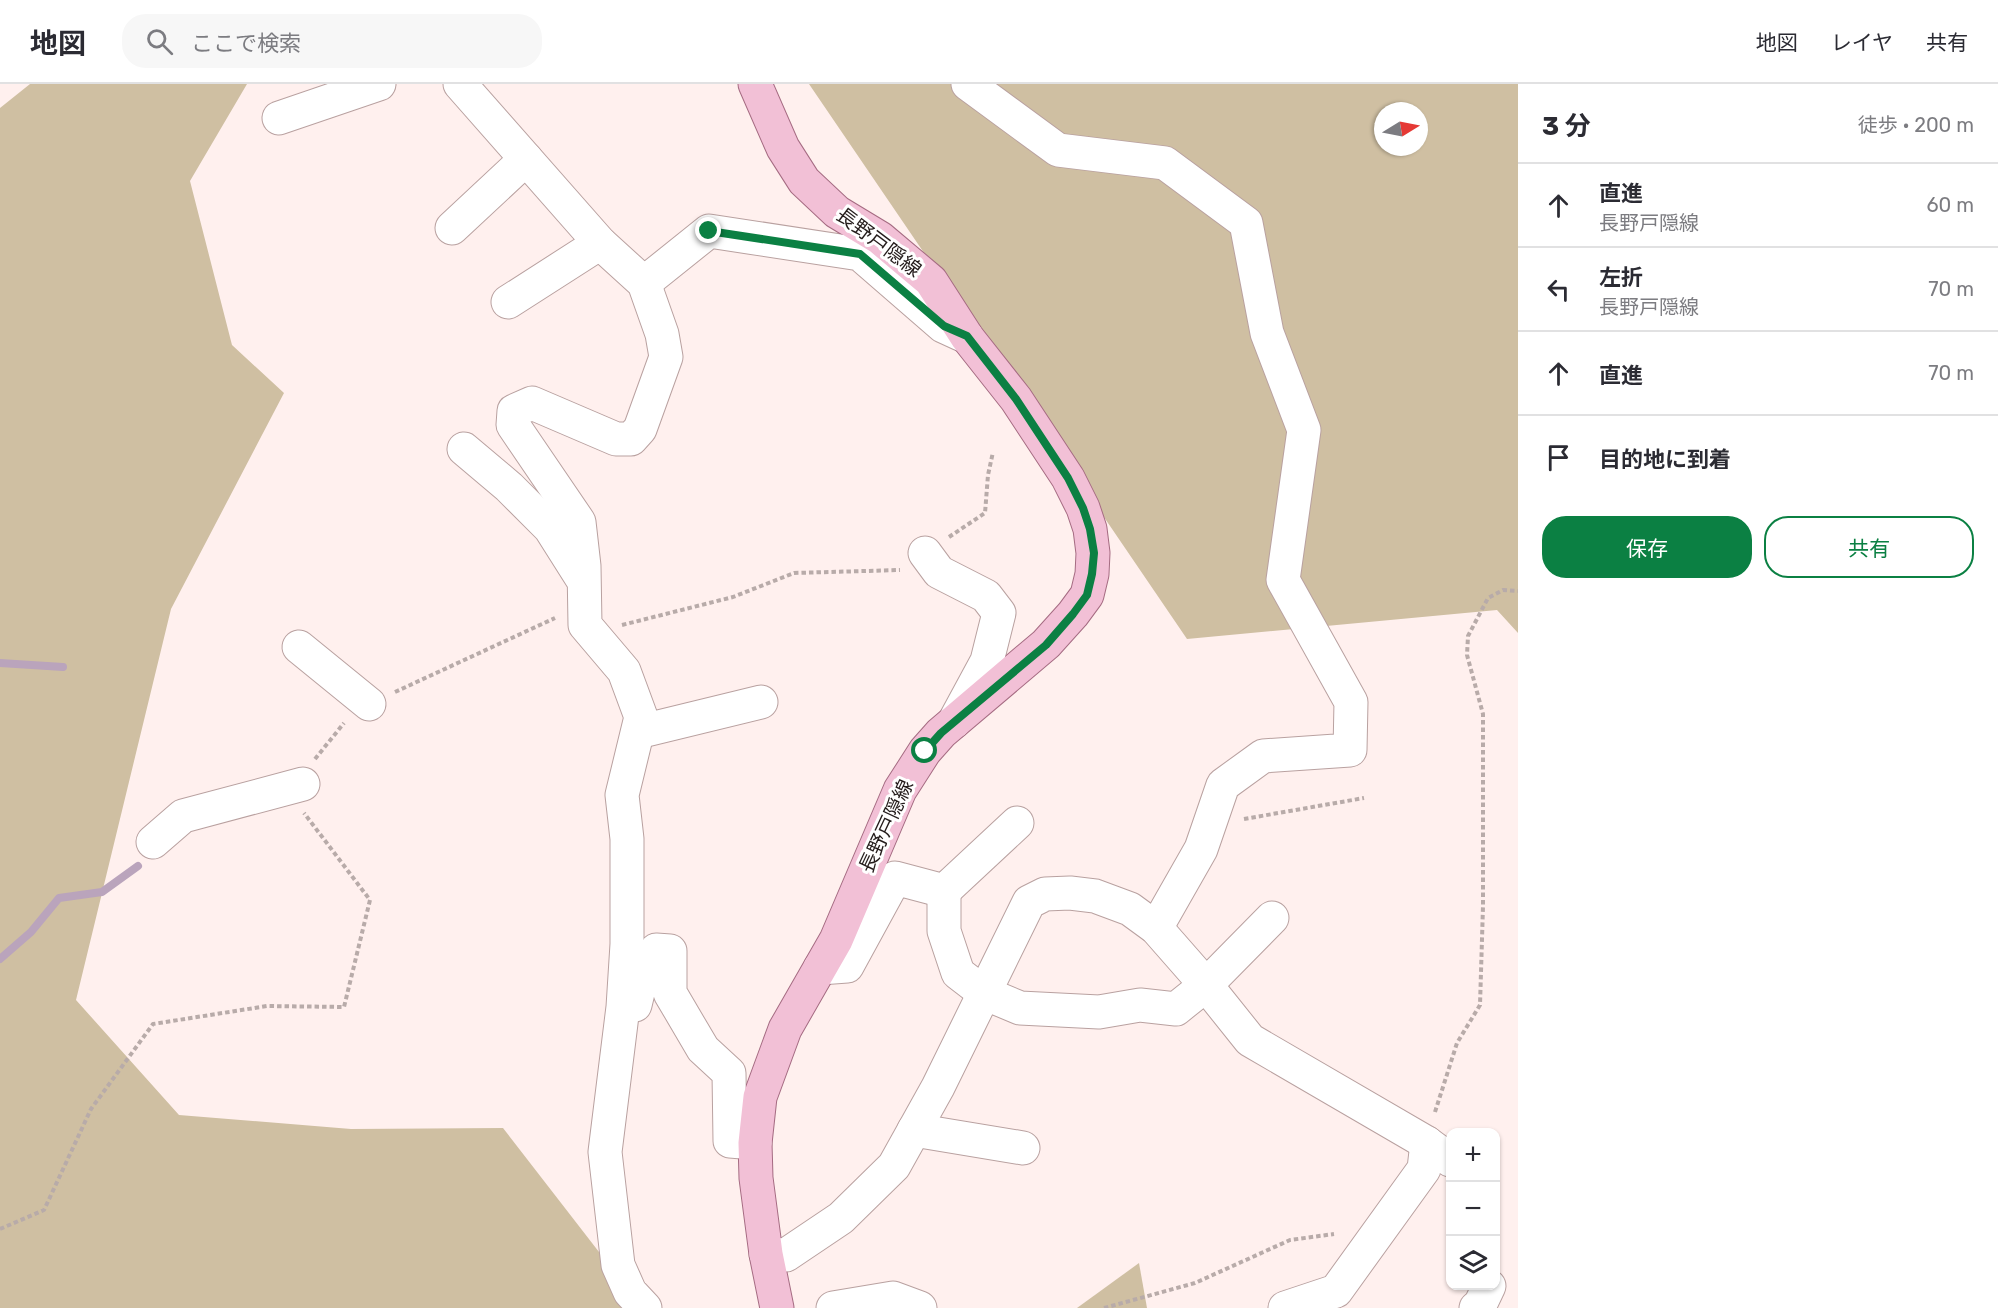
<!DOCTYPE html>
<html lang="ja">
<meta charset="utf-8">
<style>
:root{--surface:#fff;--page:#f7f7f7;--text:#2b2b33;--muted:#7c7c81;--line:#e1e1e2;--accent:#0b8043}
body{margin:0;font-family:Rubik,"Noto Sans JP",sans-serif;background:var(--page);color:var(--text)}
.controls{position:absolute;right:18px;bottom:18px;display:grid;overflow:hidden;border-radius:12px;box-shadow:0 2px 4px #0004}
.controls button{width:54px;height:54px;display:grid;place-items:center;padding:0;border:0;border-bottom:2px solid var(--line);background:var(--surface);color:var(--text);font:30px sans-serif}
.compass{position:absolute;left:1374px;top:18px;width:54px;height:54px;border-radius:50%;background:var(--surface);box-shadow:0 2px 4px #0004;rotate:80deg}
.stop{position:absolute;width:18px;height:18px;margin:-14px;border:4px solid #0b8043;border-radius:50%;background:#fff}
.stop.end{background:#0b8043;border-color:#fff;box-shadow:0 2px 6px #0008}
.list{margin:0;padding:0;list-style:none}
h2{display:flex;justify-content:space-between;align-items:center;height:78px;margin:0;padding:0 24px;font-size:26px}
h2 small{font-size:20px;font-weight:400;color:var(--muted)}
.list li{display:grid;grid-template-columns:39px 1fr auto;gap:18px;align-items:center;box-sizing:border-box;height:84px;padding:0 24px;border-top:2px solid var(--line)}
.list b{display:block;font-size:22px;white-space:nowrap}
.list p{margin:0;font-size:20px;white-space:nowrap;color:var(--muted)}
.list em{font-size:20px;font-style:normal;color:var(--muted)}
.actions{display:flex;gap:12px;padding:18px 24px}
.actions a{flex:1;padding:14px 0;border:2px solid var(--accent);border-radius:24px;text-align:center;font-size:21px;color:var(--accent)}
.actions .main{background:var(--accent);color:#fff}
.icon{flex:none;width:33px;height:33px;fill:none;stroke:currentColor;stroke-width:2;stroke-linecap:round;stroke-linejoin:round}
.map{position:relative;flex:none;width:1518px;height:1224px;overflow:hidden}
header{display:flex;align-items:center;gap:36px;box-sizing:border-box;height:84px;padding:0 30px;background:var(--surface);border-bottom:2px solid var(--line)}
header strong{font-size:28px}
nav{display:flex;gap:33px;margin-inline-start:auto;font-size:21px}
.search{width:420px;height:54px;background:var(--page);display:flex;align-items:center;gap:15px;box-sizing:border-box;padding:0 21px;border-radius:24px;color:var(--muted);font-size:22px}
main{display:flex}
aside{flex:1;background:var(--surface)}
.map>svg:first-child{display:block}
</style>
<header>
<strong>地図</strong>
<div class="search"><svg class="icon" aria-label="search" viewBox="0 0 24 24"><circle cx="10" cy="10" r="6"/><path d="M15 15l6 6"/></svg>ここで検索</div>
<nav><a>地図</a><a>レイヤ</a><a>共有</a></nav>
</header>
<main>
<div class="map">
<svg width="1518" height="1224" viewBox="0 0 1518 1224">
<rect width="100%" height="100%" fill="#fff0ee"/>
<g fill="#cfbfa2" fill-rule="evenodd">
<polygon points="30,0 247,0 190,97 232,261 284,309 171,525 76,916 179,1031 351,1045 503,1044 630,1208 633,1224 0,1224 0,24"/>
<path d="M809 0H1518V549L1497 526 1187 555ZM1383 27H1419V63H1383Z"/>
<polygon points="1139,1179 1147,1224 1077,1224"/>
</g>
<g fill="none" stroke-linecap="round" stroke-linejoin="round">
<g stroke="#baa4bc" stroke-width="8">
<polyline points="0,579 63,583"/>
<polyline points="0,875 31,848 59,814 102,808 138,782"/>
</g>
<g stroke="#b9a1a0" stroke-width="35">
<g id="minor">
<polyline points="460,0 600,159 644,199 662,250 666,273 640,345 631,355 616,355 532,319 514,327 513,341 579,438 584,482 585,541 624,587 641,633 622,711 627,755 627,860 623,923 605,1068 618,1181 630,1208 645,1224"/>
<polyline points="968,0 1058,66 1165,79 1246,139 1267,249 1304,346 1283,496 1351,618 1350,666 1263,672 1223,701 1201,765 1156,844"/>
<polyline points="279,34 379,0"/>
<polyline points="452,144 526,75"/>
<polyline points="644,199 709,147 860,170 943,242 967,253"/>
<polyline points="508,218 600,159"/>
<polyline points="464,365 509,403 550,444 581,493"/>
<polyline points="925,469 939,488 986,512 999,529 987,577 954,638"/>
<polyline points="299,563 369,620"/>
<polyline points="638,648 761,618"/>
<polyline points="153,758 183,732 303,700"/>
<polyline points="944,807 944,847 958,889 984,909 1020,924 1099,928 1140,921 1176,925 1206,901 1272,834"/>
<polyline points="820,884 847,882 895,794 944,807 1017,739"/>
<polyline points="635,921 642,892 656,866 670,867 670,909 703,965 729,989 730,1057 755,1059"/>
<polyline points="914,1046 1023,1064"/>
<polyline points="766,1170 786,1171 841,1134 894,1082 938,1003 1029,818 1045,810 1070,809 1095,812 1130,825 1156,844 1206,901 1250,956 1427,1059 1450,1076"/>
<polyline points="833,1224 893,1214 920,1224"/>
<polyline points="1285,1224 1336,1207 1424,1085 1427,1059"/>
<polyline points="1476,1224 1480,1221 1489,1202"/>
</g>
</g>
<g stroke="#a56b82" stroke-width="35">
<polyline id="major" points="755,0 783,64 804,97 837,128 880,154 931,197 967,253 1016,315 1068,394 1083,424 1090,445 1093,469 1092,490 1087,511 1073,530 1046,560 941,649 925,667 900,706 836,856 785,945 760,1013 755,1059 756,1094 766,1170 777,1224"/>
</g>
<g stroke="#b8aba9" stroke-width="4" stroke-dasharray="4.5 3" stroke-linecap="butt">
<polyline points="949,453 985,429 988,391 993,368"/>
<polyline points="622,541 733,513 794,489 900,486"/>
<polyline points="395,608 555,534"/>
<polyline points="315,675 344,639"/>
<polyline points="1244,735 1364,714"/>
<polyline points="1435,1028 1457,959 1480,921 1483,822 1483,630 1467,571 1468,552 1488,514 1503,506 1518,507"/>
<polyline points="0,1145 44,1126 91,1025 153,940 267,922 344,923 370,816 304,729"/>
<polyline points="1104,1224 1195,1199 1290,1156 1334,1150"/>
</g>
<use href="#minor" stroke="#fff" stroke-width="33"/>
<use href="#major" stroke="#f2c0d6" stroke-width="33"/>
</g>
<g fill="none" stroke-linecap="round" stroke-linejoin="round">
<polyline stroke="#0b8043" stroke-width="8" points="709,147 860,170 944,242 967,252 1016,315 1068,394 1083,424 1090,445 1094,469 1092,490 1087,511 1073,530 1046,561 941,649 925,667"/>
</g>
<g text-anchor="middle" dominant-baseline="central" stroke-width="6" stroke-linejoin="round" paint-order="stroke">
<g font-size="20" fill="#241c1b" stroke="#fff">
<text transform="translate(879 158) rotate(37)">長野戸隠線</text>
<text transform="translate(886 742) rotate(-65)">長野戸隠線</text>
</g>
</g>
</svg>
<div class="controls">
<button>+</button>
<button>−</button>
<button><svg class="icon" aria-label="layers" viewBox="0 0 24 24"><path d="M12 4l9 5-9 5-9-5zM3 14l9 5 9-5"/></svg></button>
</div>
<svg class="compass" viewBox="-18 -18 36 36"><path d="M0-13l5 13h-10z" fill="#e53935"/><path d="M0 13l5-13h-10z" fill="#7c7c81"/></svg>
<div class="stop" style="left:925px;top:667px"></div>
<div class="stop end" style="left:709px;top:147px"></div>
</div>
<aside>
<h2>3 分<small>徒歩 · 200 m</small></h2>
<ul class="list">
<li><svg class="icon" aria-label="ahead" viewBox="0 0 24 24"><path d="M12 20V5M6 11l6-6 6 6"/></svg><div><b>直進</b><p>長野戸隠線</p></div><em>60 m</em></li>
<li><svg class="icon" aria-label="left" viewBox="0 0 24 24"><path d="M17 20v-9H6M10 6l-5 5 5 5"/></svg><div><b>左折</b><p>長野戸隠線</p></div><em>70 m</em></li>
<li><svg class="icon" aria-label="ahead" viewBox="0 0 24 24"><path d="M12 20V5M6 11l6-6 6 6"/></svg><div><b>直進</b></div><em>70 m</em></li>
<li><svg class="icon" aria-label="arrive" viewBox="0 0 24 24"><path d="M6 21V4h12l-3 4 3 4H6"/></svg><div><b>目的地に到着</b></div></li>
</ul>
<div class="actions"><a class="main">保存</a><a>共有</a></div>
</aside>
</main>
